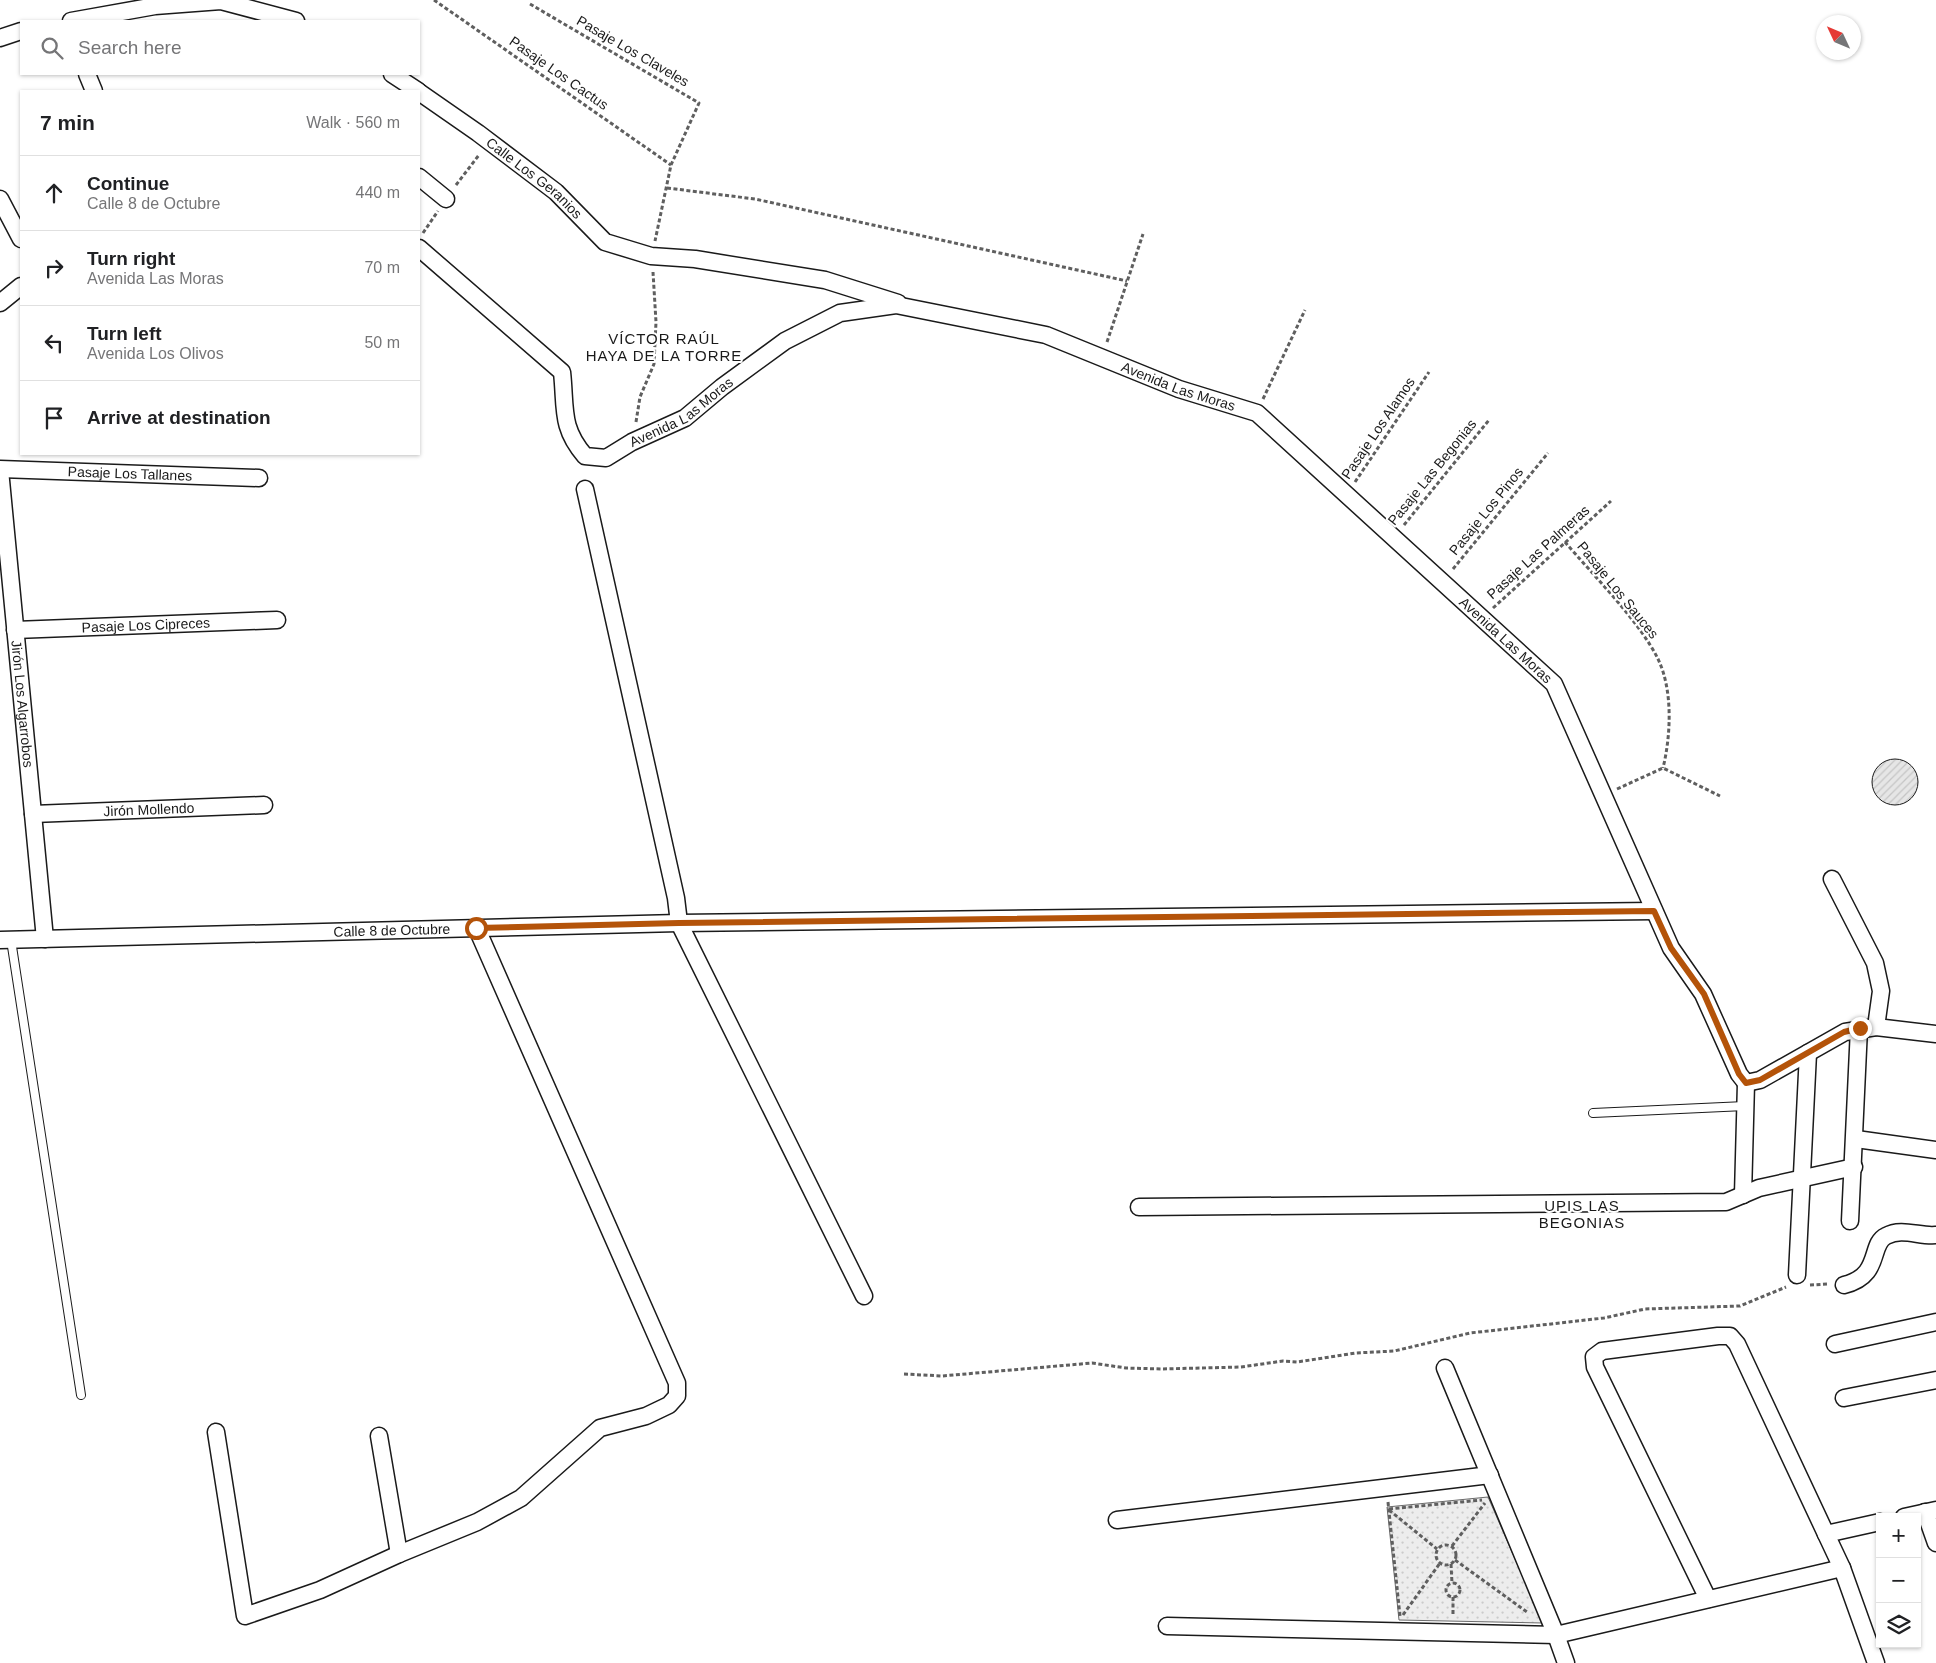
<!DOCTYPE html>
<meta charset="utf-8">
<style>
:root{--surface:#fff;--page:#f2f2f2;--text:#202124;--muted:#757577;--line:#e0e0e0}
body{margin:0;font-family:Helvetica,sans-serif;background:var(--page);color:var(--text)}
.controls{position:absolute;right:15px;bottom:15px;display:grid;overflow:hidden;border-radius:0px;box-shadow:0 1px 4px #0004}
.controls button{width:45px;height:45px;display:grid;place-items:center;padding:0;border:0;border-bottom:1px solid var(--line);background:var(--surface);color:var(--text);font:25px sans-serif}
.compass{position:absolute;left:1816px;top:15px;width:45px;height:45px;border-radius:50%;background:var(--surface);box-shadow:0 1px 4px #0004;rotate:314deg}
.stop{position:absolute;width:15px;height:15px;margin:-11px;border:4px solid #b45309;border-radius:50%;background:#fff}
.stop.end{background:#b45309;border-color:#fff;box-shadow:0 1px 5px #0008}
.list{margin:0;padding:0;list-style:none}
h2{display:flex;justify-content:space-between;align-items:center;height:65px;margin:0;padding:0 20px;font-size:21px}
h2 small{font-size:16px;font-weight:400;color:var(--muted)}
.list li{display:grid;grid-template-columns:32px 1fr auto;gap:15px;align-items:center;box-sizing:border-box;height:75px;padding:0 20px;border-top:1px solid var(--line)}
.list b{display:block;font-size:19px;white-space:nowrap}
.list p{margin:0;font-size:16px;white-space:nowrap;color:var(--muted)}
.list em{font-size:16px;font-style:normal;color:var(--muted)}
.icon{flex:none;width:28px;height:28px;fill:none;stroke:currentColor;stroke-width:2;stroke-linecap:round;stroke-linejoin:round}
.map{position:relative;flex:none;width:1936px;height:1663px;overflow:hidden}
.search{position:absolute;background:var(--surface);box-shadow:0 1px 4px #0004;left:20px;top:20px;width:400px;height:55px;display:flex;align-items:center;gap:12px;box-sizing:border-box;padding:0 18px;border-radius:0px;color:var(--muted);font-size:19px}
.panel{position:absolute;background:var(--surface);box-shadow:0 1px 4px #0004;left:20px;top:90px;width:400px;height:365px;border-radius:0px}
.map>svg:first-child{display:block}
</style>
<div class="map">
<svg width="1936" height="1663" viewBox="0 0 1936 1663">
<defs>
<pattern id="park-dots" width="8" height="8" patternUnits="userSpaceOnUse" patternTransform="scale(1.25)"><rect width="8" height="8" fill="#ededed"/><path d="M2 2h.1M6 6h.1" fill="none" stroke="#cbcbcb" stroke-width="1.8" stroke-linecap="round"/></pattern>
<pattern id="building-hatch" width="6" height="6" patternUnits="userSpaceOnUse" patternTransform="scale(1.25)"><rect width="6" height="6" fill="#e6e6e6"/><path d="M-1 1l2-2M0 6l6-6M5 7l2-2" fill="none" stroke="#c5c5c5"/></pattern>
</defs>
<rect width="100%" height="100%" fill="#fff"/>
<polygon fill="url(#park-dots)" stroke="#6a6a6a" points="1488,1497 1543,1623 1399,1620 1387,1507"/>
<circle fill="url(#building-hatch)" stroke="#1a1a1a" cx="1895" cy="782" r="23"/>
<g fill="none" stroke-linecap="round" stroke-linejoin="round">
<g stroke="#1a1a1a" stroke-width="10">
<g id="service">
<polyline points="11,940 81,1395"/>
<polyline points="1593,1113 1745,1106"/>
</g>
</g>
<g stroke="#1a1a1a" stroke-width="19">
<g id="minor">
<polyline points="71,21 155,6 221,1 296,21"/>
<polyline points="0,38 21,31"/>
<polyline points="87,74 94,91"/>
<polyline points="392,74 418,91"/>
<path id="s1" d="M419 92 478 133 556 192 605 242 651 256 695 259 825 280 898 303"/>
<polyline points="419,177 446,199"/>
<polyline points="0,199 21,239"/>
<path id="s2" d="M419 248 562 372C566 408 560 427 585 456L606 458 632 442 685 418 722 387 785 341 840 313 896 305 1046 335 1179 389 1257 413 1554 684 1671 948 1703 994 1739 1074 1746 1083"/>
<polyline points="0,303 21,286"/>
<path id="s3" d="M0 469 259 478"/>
<path id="s4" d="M0 470 45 939"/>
<polyline points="585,489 676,898 679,923 864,1296"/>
<path id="s5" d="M15 630 277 620"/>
<path id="s6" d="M33 814 264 805"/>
<polyline points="1832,879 1875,963 1881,991 1876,1027"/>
<path id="s7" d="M0 940 679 923 1654 911"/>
<polyline points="1746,1083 1760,1080 1845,1032 1876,1027 1936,1034"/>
<polyline points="1856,1139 1936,1150"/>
<polyline points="1743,1195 1746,1083"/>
<polyline points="1139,1207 1726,1202 1759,1188 1854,1167"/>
<polyline points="1850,1221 1859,1028"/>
<polyline points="1797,1275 1808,1053"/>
<path d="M1844 1285C1882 1276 1869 1244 1886 1236 1902 1227 1920 1237 1936 1235"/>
<polyline points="1835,1344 1936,1322"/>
<polyline points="1844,1398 1936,1380"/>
<polyline points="216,1432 245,1616 320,1590 399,1554 477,1522 521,1498 600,1428 646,1416 669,1405 677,1396 677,1383 477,929"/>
<polyline points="379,1436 399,1554"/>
<polyline points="1925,1512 1936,1543"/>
<polyline points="1904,1517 1936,1510"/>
<polyline points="1117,1520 1490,1475"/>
<polyline points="1708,1599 1595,1367 1594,1357 1602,1351 1718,1336 1730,1336 1737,1344 1826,1534"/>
<polyline points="1167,1626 1556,1635 1445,1368"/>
<polyline points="1566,1663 1556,1635 1842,1568"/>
<polyline points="1876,1663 1842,1568 1826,1534 1880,1522"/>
</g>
</g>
<g stroke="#5f5f5f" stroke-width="3" stroke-dasharray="4 2.5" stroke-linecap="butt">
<polyline points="434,0 671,165"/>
<polyline points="530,4 699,103 671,165 655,241"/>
<polyline points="456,185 479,155"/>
<polyline points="667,188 755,199 1127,281"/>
<polyline points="423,233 438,211"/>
<polyline points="1107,342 1143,234"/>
<polyline points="1263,399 1305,310"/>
<polyline points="636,422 640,397 654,364 656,322 653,272"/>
<polyline points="1355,482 1429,372"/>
<polyline points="1404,525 1489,420"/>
<path d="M1565 542C1593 575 1640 622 1658 659 1673 690 1671 735 1663 768"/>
<polyline points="1453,569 1548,453"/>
<polyline points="1493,608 1611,501"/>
<polyline points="1617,789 1663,768 1720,796"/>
<polyline points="1810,1285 1828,1284"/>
<polyline points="904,1374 942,1376 1092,1363 1126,1368 1161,1369 1241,1367 1283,1361 1297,1362 1356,1353 1394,1351 1470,1333 1604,1318 1645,1309 1740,1306 1786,1287"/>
<polyline points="1388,1502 1400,1616"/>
<polyline points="1389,1509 1482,1500"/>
<polyline points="1389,1510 1437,1549"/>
<circle cx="1446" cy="1555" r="10"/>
<polyline points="1452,1546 1485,1503"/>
<polyline points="1455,1560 1527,1612"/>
<polyline points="1451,1564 1452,1583"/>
<circle cx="1453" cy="1590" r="7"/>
<polyline points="1453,1597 1453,1616"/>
<polyline points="1403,1615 1440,1563"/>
</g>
<use href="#service" stroke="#fff" stroke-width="8"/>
<use href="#minor" stroke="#fff" stroke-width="16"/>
</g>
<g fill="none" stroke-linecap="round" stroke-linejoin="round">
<polyline stroke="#b45309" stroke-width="6" points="476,928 679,923 1654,911 1671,948 1704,994 1739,1074 1746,1083 1760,1080 1844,1032 1860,1028"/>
</g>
<g text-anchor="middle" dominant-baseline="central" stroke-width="4" stroke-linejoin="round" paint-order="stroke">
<g font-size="14" fill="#1a1a1a" stroke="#fff">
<text transform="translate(633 51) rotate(30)">Pasaje Los Claveles</text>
<text transform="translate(559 73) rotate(35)">Pasaje Los Cactus</text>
<text stroke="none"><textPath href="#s1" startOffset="144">Calle Los Geranios</textPath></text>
<text stroke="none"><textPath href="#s2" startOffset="928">Avenida Las Moras</textPath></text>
<text stroke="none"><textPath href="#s2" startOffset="388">Avenida Las Moras</textPath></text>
<text transform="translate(1378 428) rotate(-56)">Pasaje Los Alamos</text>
<text transform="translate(1432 472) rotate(-51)">Pasaje Las Begonias</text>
<text stroke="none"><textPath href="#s3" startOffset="130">Pasaje Los Tallanes</textPath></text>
<text transform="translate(1486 511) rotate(-51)">Pasaje Los Pinos</text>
<text transform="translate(1538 552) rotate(-42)">Pasaje Las Palmeras</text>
<text transform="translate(1618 590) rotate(51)">Pasaje Los Sauces</text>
<text stroke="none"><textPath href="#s5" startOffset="131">Pasaje Los Cipreces</textPath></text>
<text stroke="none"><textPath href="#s2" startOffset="1348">Avenida Las Moras</textPath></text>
<text stroke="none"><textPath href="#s4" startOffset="235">Jirón Los Algarrobos</textPath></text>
<text stroke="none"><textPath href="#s6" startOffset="116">Jirón Mollendo</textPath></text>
<text stroke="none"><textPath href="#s7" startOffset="392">Calle 8 de Octubre</textPath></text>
</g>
<g font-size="15" letter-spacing="1" fill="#1a1a1a" stroke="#fff">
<text x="664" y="338">VÍCTOR RAÚL<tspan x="664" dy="17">HAYA DE LA TORRE</tspan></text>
<text x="1582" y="1205">UPIS LAS<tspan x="1582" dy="17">BEGONIAS</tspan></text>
</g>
</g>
</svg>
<div class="controls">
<button>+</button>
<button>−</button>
<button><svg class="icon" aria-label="layers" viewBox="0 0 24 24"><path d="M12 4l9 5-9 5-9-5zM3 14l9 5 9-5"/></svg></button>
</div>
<svg class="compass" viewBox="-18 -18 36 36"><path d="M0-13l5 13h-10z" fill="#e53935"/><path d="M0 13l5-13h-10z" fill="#757577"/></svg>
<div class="stop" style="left:476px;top:928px"></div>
<div class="stop end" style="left:1860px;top:1028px"></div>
<div class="search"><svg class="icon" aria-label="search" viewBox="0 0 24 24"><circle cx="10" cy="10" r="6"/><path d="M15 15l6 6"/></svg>Search here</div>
<section class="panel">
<h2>7 min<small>Walk · 560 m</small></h2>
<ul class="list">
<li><svg class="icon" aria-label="ahead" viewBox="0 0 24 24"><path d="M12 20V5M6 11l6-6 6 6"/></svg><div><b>Continue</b><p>Calle 8 de Octubre</p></div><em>440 m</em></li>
<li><svg class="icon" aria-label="right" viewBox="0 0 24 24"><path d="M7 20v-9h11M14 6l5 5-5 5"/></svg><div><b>Turn right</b><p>Avenida Las Moras</p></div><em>70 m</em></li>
<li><svg class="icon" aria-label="left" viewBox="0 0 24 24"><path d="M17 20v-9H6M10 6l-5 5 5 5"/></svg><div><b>Turn left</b><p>Avenida Los Olivos</p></div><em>50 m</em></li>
<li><svg class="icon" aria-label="arrive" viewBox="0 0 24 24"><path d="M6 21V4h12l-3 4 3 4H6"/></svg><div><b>Arrive at destination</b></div></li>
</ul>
</section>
</div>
